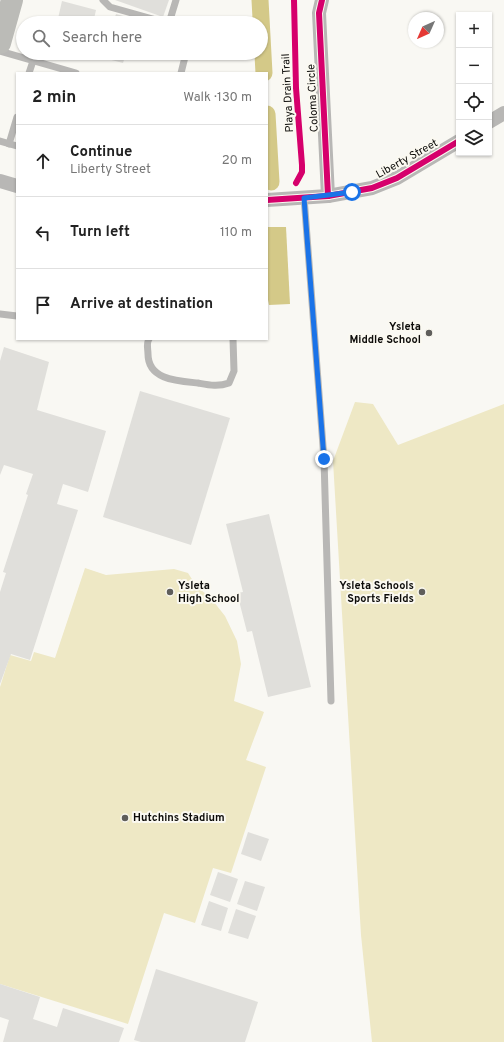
<!DOCTYPE html>
<meta charset="utf-8">
<style>
:root{--surface:#fff;--page:#f2f2f2;--text:#222;--muted:#767676;--line:#e0e0e0}
body{margin:0;font-family:Overpass,sans-serif;background:var(--page);color:var(--text)}
.controls{position:absolute;right:12px;top:12px;display:grid;overflow:hidden;border-radius:0px;box-shadow:0 1px 3px #0004}
.controls button{width:36px;height:36px;display:grid;place-items:center;padding:0;border:0;border-bottom:1px solid var(--line);background:var(--surface);color:var(--text);font:20px sans-serif}
.compass{position:absolute;left:408px;top:12px;width:36px;height:36px;border-radius:50%;background:var(--surface);box-shadow:0 1px 3px #0004;rotate:225deg}
.stop{position:absolute;width:12px;height:12px;margin:-9px;border:3px solid #1a73e8;border-radius:50%;background:#fff}
.stop.end{background:#1a73e8;border-color:#fff;box-shadow:0 1px 4px #0008}
.list{margin:0;padding:0;list-style:none}
h2{display:flex;justify-content:space-between;align-items:center;height:52px;margin:0;padding:0 16px;font-size:17px}
h2 small{font-size:13px;font-weight:400;color:var(--muted)}
.list li{display:grid;grid-template-columns:26px 1fr auto;gap:12px;align-items:center;box-sizing:border-box;height:72px;padding:0 16px;border-top:1px solid var(--line)}
.list b{display:block;font-size:15px;white-space:nowrap}
.list p{margin:0;font-size:13px;white-space:nowrap;color:var(--muted)}
.list em{font-size:13px;font-style:normal;color:var(--muted)}
.icon{flex:none;width:22px;height:22px;fill:none;stroke:currentColor;stroke-width:2;stroke-linecap:round;stroke-linejoin:round}
.map{position:relative;flex:none;width:504px;height:1042px;overflow:hidden}
.search{position:absolute;background:var(--surface);box-shadow:0 1px 3px #0004;left:16px;top:16px;width:252px;height:44px;display:flex;align-items:center;gap:10px;box-sizing:border-box;padding:0 14px;border-radius:22px;color:var(--muted);font-size:15px}
.panel{position:absolute;background:var(--surface);box-shadow:0 1px 3px #0004;left:16px;top:72px;width:252px;height:268px;border-radius:0px}
.map>svg:first-child{display:block}
</style>
<div class="map">
<svg width="504" height="1042" viewBox="0 0 504 1042">
<rect width="100%" height="100%" fill="#f9f8f3"/>
<g fill="#eee8c5">
<polygon points="355,402 373,404 398,445 504,404 504,1042 372,1042 361,935 333,461"/>
<polygon points="85,568 106,575 174,569 188,573 197,587 210,597 225,616 237,641 241,664 234,701 264,712 246,760 266,767 231,873 213,868 195,923 164,913 128,1024 0,984 0,687 10,655 31,661 34,652 55,658"/>
</g>
<polygon fill="#d4c988" points="267,227 286,227 290,304 269,305 267,294"/>
<g fill="none" stroke-linecap="round" stroke-linejoin="round">
<g stroke="#d4c988" stroke-width="17">
<polyline points="260,0 264,73"/>
<polyline points="267,114 271,182"/>
</g>
</g>
<g fill="#e0dfdb">
<polygon points="115,0 169,0 163,17"/>
<polygon points="62,1 96,10 93,23 57,23"/>
<polygon points="116,14 135,19 134,23 113,23"/>
<polygon points="105,53 126,53 123,63 104,58"/>
<polygon points="4,347 49,362 37,410 106,431 88,492 63,484 57,504 78,510 30,660 11,654 0,684 0,592 6,573 3,572 28,495 26,494 33,474 4,465 0,475 0,361"/>
<polygon points="140,391 230,418 191,545 103,517"/>
<polygon points="269,514 311,687 268,697 252,631 247,632 237,593 243,592 226,524"/>
<polygon points="248,832 269,839 261,861 241,854"/>
<polygon points="218,872 238,879 230,902 210,895"/>
<polygon points="245,881 265,887 257,911 237,904"/>
<polygon points="209,901 228,908 221,931 201,925"/>
<polygon points="236,909 256,916 248,939 228,933"/>
<polygon points="156,969 258,1002 245,1042 141,1042 134,1040"/>
<polygon points="0,984 40,997 33,1019 57,1027 63,1008 124,1028 119,1042 3,1042 9,1020 0,1017"/>
</g>
<g fill="none" stroke-linecap="round" stroke-linejoin="round">
<g stroke="#b8b7b5" stroke-width="7">
<polyline points="103,0 110,7 167,23"/>
<polyline points="169,23 176,0"/>
<polyline points="0,51 76,73"/>
<polyline points="29,73 33,61"/>
<polyline points="181,73 186,53"/>
<polyline points="0,141 17,146"/>
<polyline points="9,144 17,117"/>
<polyline points="304,197 324,459 331,701"/>
<polyline points="0,314 17,316"/>
<path d="M149 339C146 343 148 349 148 354 148 380 178 381 198 383 209 385 218 387 229 383L234 371 233 339"/>
</g>
<g stroke="#b8b7b5" stroke-width="14">
<polyline points="322,0 319,13 328,196"/>
<polyline points="489,122 504,113"/>
<polyline points="0,181 17,186"/>
<polyline points="267,200 328,196 372,188 397,178 459,141"/>
</g>
<polyline stroke="#bbbbb7" stroke-width="22" points="0,43 12,0"/>
<g stroke="#fbf9f1" stroke-width="8">
<g id="cycleway">
<polyline points="294,0 296,88 302,165 302,172 296,183"/>
<polyline points="322,0 319,13 328,196"/>
<polyline points="267,200 328,196 372,188 397,178 459,141"/>
</g>
</g>
<use href="#cycleway" stroke="#d6006c" stroke-width="6"/>
</g>
<g fill="none" stroke-linecap="round" stroke-linejoin="round">
<polyline stroke="#1a73e8" stroke-width="5" points="324,459 304,198 352,192"/>
</g>
<g fill="#5f5e5b" stroke="#fbf9f1" stroke-width="1.5">
<circle cx="429" cy="333" r="4"/>
<circle cx="170" cy="592" r="4"/>
<circle cx="422" cy="592" r="4"/>
<circle cx="125" cy="818" r="4"/>
</g>
<g text-anchor="middle" dominant-baseline="central" stroke-width="4" stroke-linejoin="round" paint-order="stroke">
<g font-size="11" fill="#0c0b09" stroke="#fbf9f1">
<text transform="translate(288 93) rotate(-93)">Playa Drain Trail</text>
<text transform="translate(313 98) rotate(-93)">Coloma Circle</text>
<text transform="translate(407 159) rotate(-29)">Liberty Street</text>
</g>
<g font-size="11" font-weight="bold" fill="#0c0b09" stroke="#fbf9f1" text-anchor="end">
<text x="421" y="327">Ysleta<tspan x="421" dy="13">Middle School</tspan></text>
<text x="178" y="586" text-anchor="start">Ysleta<tspan x="178" dy="13">High School</tspan></text>
<text x="414" y="586">Ysleta Schools<tspan x="414" dy="13">Sports Fields</tspan></text>
<text x="133" y="818" text-anchor="start">Hutchins Stadium</text>
</g>
</g>
</svg>
<div class="controls">
<button>+</button>
<button>−</button>
<button><svg class="icon" aria-label="locate" viewBox="0 0 24 24"><circle cx="12" cy="12" r="6"/><path d="M12 2v4M12 18v4M2 12h4M18 12h4"/></svg></button>
<button><svg class="icon" aria-label="layers" viewBox="0 0 24 24"><path d="M12 4l9 5-9 5-9-5zM3 14l9 5 9-5"/></svg></button>
</div>
<svg class="compass" viewBox="-18 -18 36 36"><path d="M0-13l5 13h-10z" fill="#e53935"/><path d="M0 13l5-13h-10z" fill="#767676"/></svg>
<div class="stop" style="left:352px;top:192px"></div>
<div class="stop end" style="left:324px;top:459px"></div>
<div class="search"><svg class="icon" aria-label="search" viewBox="0 0 24 24"><circle cx="10" cy="10" r="6"/><path d="M15 15l6 6"/></svg>Search here</div>
<section class="panel">
<h2>2 min<small>Walk · 130 m</small></h2>
<ul class="list">
<li><svg class="icon" aria-label="ahead" viewBox="0 0 24 24"><path d="M12 20V5M6 11l6-6 6 6"/></svg><div><b>Continue</b><p>Liberty Street</p></div><em>20 m</em></li>
<li><svg class="icon" aria-label="left" viewBox="0 0 24 24"><path d="M17 20v-9H6M10 6l-5 5 5 5"/></svg><div><b>Turn left</b></div><em>110 m</em></li>
<li><svg class="icon" aria-label="arrive" viewBox="0 0 24 24"><path d="M6 21V4h12l-3 4 3 4H6"/></svg><div><b>Arrive at destination</b></div></li>
</ul>
</section>
</div>
